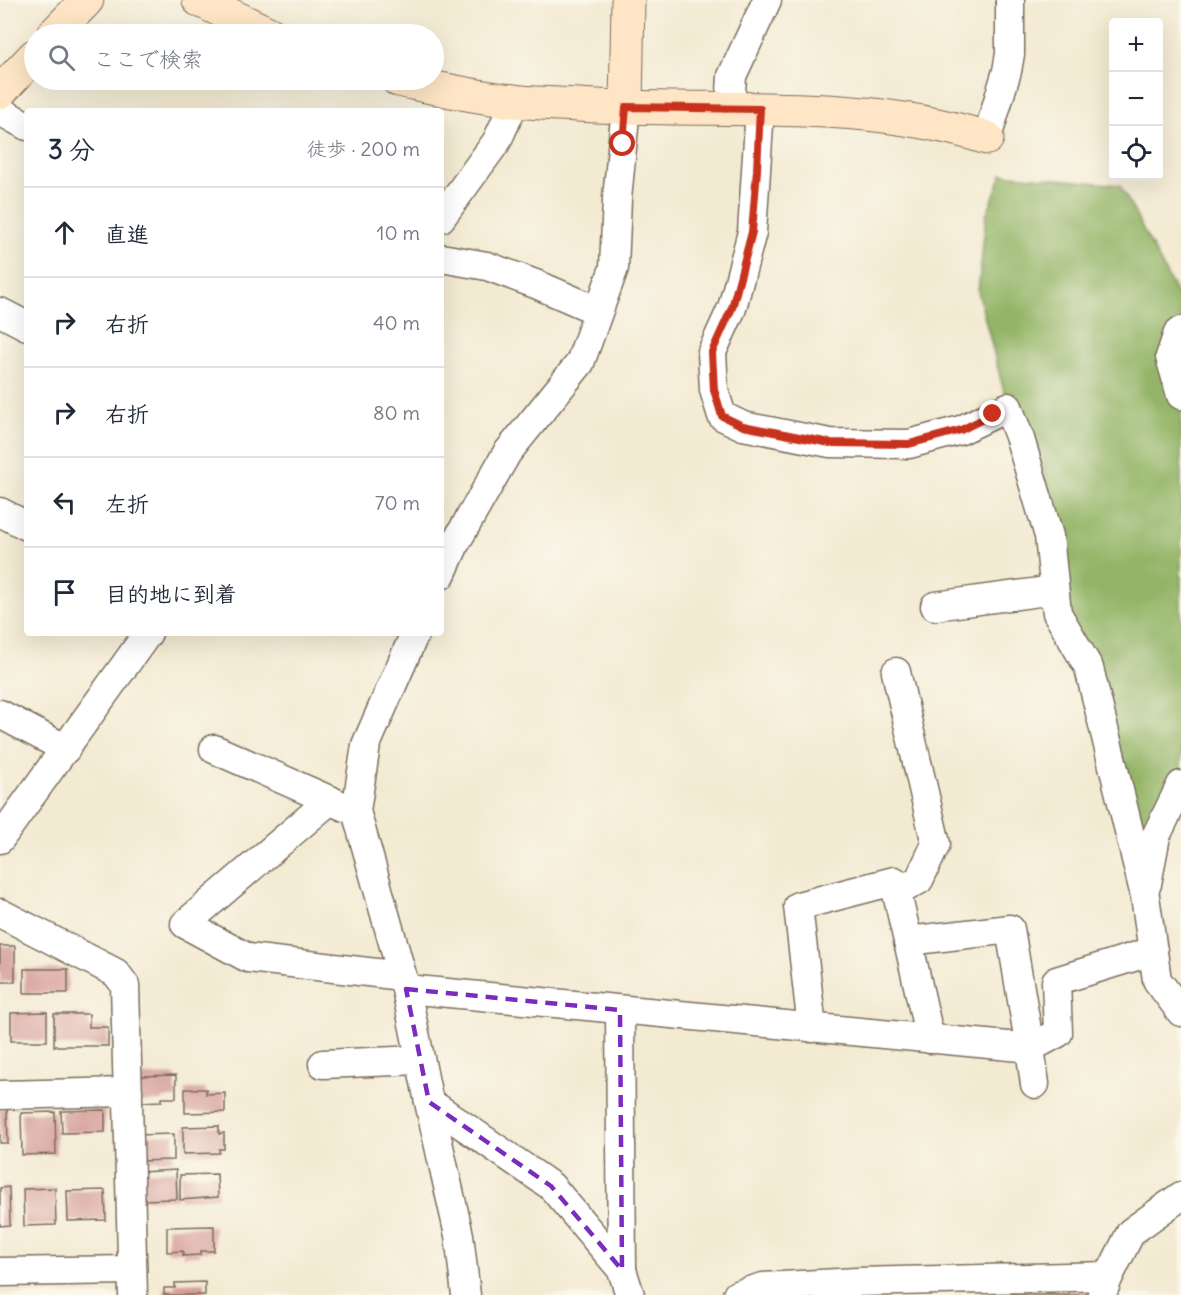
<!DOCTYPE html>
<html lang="ja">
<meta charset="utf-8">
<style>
:root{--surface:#fff;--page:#f2f2f3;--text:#1f2937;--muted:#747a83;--line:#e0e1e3}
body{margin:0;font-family:Delius,"Klee One",sans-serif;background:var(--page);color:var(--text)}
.controls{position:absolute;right:18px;top:18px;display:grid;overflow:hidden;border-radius:6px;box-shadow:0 6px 24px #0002}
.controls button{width:54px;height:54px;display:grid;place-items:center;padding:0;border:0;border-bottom:2px solid var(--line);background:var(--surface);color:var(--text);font:30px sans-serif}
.stop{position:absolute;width:18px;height:18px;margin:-14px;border:4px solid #c8321e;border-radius:50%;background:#fff}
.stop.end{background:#c8321e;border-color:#fff;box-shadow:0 2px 6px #0008}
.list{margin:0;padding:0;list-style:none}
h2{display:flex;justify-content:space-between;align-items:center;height:78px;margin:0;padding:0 24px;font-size:26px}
h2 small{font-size:20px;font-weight:400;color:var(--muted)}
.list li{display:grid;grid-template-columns:39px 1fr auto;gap:18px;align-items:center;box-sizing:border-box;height:90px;padding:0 24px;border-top:2px solid var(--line)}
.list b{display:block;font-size:22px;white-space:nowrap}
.list em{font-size:20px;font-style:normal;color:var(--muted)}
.icon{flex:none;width:33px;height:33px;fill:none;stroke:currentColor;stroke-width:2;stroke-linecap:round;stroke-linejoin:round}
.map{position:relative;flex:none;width:1181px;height:1295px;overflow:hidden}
.search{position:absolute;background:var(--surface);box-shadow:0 6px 24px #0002;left:24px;top:24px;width:420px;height:66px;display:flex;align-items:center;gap:15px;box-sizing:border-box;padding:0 21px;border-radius:33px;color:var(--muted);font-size:22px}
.panel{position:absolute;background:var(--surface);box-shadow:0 6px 24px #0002;left:24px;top:108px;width:420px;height:528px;border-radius:6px}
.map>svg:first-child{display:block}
</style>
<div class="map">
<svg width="1181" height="1295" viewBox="0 0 1181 1295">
<rect width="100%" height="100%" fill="#fbf7ec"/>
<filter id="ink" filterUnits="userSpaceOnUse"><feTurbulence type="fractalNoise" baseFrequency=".0167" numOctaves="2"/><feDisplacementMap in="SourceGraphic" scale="12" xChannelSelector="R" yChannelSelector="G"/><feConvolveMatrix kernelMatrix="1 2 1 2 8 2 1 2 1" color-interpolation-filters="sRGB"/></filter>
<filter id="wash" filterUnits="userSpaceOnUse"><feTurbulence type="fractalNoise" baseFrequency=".008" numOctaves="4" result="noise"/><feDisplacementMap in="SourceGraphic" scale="24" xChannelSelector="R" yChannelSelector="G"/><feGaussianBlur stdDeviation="1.35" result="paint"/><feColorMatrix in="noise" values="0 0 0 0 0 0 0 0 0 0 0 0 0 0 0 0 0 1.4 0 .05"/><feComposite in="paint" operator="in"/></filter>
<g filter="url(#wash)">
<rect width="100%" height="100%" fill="#f3ead2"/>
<polygon fill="#94b568" stroke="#687043" stroke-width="1.5" points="1002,174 1120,185 1181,302 1181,785 1145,896 1008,407 978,292 986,216"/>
<g id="blocks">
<g fill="#d59c98">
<rect x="0" y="946" width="15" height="36"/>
<rect x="24" y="969" width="44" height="24"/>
<polygon points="47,1012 47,1041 11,1041 11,1013"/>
<polygon points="54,1014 89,1014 89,1027 108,1027 108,1046 54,1046"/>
<polygon points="176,1075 176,1098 162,1098 162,1101 140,1102 139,1076"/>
<polygon points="185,1089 206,1089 206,1094 225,1093 225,1112 185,1113"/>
<polygon points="0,1109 7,1109 8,1143 0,1143"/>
<polygon points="105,1110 105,1132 62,1133 61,1111"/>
<polygon points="55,1112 56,1154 22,1155 21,1113"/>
<polygon points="219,1126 219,1134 224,1133 224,1149 219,1149 219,1153 183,1154 183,1127"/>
<polygon points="174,1134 174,1160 137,1161 136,1135"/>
<polygon points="176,1170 177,1199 140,1200 140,1172"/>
<polygon points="217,1174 218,1197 180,1200 180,1175"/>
<polygon points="9,1187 10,1225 0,1226 0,1188"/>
<polygon points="55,1188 56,1225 24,1226 23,1189"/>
<polygon points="105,1190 106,1220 68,1221 67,1191"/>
<polygon points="214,1226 214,1251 200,1251 200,1255 183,1256 183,1251 167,1252 167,1227"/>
<polygon points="205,1282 205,1295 164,1295 164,1288 175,1288 175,1283"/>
<polygon points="1091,1290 1085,1295 1012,1295 1012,1293"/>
</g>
</g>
</g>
<g filter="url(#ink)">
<use href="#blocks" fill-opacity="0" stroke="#7b6d5d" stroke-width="1.5"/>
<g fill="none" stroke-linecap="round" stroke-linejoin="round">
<g stroke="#7b6d5d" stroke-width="31">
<g id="street">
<polyline points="730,109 732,76 767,0"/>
<polyline points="760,109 752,232 732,308 712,352 714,390 722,416 743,426 830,443 909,444 961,430 1008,407 1020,439 1049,536 1057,613 1089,668 1145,896 1157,980 1181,1012"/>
<polyline points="0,111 27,126"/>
<polyline points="987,138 1007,71 1010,54 1010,0"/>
<polyline points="441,218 497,141 515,101"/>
<polyline points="441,258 487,266 538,285 598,311"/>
<polyline points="0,312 27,326"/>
<polyline points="1181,331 1178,333 1170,357 1181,395"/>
<polyline points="0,512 27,526"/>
<polyline points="441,575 455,544 507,453 580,363 614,268 617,199 626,107"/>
<polyline points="935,606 1054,590"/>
<polyline points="415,633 366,745 356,811 406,989 429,1102 459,1235 466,1295"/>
<polyline points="896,672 936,844 919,880 897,892"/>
<polyline points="0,714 66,749"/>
<polyline points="214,749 345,807"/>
<polyline points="330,800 185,924 248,958 402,976"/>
<polyline points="0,839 148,633"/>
<polyline points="1147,884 1156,836 1181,785"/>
<polyline points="0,913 116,973 125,985 133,1295"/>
<polyline points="908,941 930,1039"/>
<polyline points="406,989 1030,1048 1010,929 908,941 894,881 798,906 812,1028"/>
<polyline points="620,1010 622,1270"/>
<polyline points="323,1064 420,1060"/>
<polyline points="1035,1084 1030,1048 1058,1033 1056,981 1153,951"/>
<polyline points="0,1095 128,1092"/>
<polyline points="429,1102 551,1186 622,1270 630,1295"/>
<polyline points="0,1272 132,1270"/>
<polyline points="1102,1294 1109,1276 1131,1232 1181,1196"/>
<polyline points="737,1295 763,1287 857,1282 1109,1276"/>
</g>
</g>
<g stroke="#7b6d5d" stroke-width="35">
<g id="secondary">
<polyline points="199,0 270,34"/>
<polyline points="54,34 87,0"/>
<path d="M398 80C436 88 475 97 514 101 529 103 544 103 559 104 582 105 604 107 627 107 747 111 871 101 987 138"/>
<polyline points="0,92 34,56"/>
<polyline points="626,107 628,0"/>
</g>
</g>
<use href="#street" stroke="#fff" stroke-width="28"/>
<use href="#secondary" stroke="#fde5c5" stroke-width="33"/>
</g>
</g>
<g fill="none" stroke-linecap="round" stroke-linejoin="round" filter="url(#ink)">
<polyline stroke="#c8321e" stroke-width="8" points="623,144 626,107 760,109 757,170 752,232 732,308 712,352 714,390 722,416 743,426 830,443 909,444 961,430 993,414"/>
</g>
<path fill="none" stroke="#7b2cbf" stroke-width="4.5" stroke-dasharray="12 8" stroke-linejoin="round" d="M406 989 620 1010 622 1270 551 1186 429 1102Z"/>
</svg>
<div class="controls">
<button>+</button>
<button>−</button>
<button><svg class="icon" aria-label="locate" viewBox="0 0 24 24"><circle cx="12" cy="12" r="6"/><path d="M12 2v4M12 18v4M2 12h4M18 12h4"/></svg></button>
</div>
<div class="stop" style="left:623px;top:144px"></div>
<div class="stop end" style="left:993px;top:414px"></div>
<div class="search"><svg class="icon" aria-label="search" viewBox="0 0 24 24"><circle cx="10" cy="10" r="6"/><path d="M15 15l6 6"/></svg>ここで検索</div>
<section class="panel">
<h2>3 分<small>徒歩 · 200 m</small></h2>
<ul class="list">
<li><svg class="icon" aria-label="ahead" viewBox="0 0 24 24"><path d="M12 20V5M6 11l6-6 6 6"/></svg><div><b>直進</b></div><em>10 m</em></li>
<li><svg class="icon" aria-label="right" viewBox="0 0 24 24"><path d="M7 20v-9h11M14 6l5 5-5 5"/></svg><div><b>右折</b></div><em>40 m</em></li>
<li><svg class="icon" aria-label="right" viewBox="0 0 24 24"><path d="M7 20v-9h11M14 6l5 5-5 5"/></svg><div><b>右折</b></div><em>80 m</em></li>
<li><svg class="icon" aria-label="left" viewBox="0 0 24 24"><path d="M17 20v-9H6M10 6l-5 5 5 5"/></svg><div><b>左折</b></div><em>70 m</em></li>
<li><svg class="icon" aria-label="arrive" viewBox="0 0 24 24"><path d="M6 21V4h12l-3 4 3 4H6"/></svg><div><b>目的地に到着</b></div></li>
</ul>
</section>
</div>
